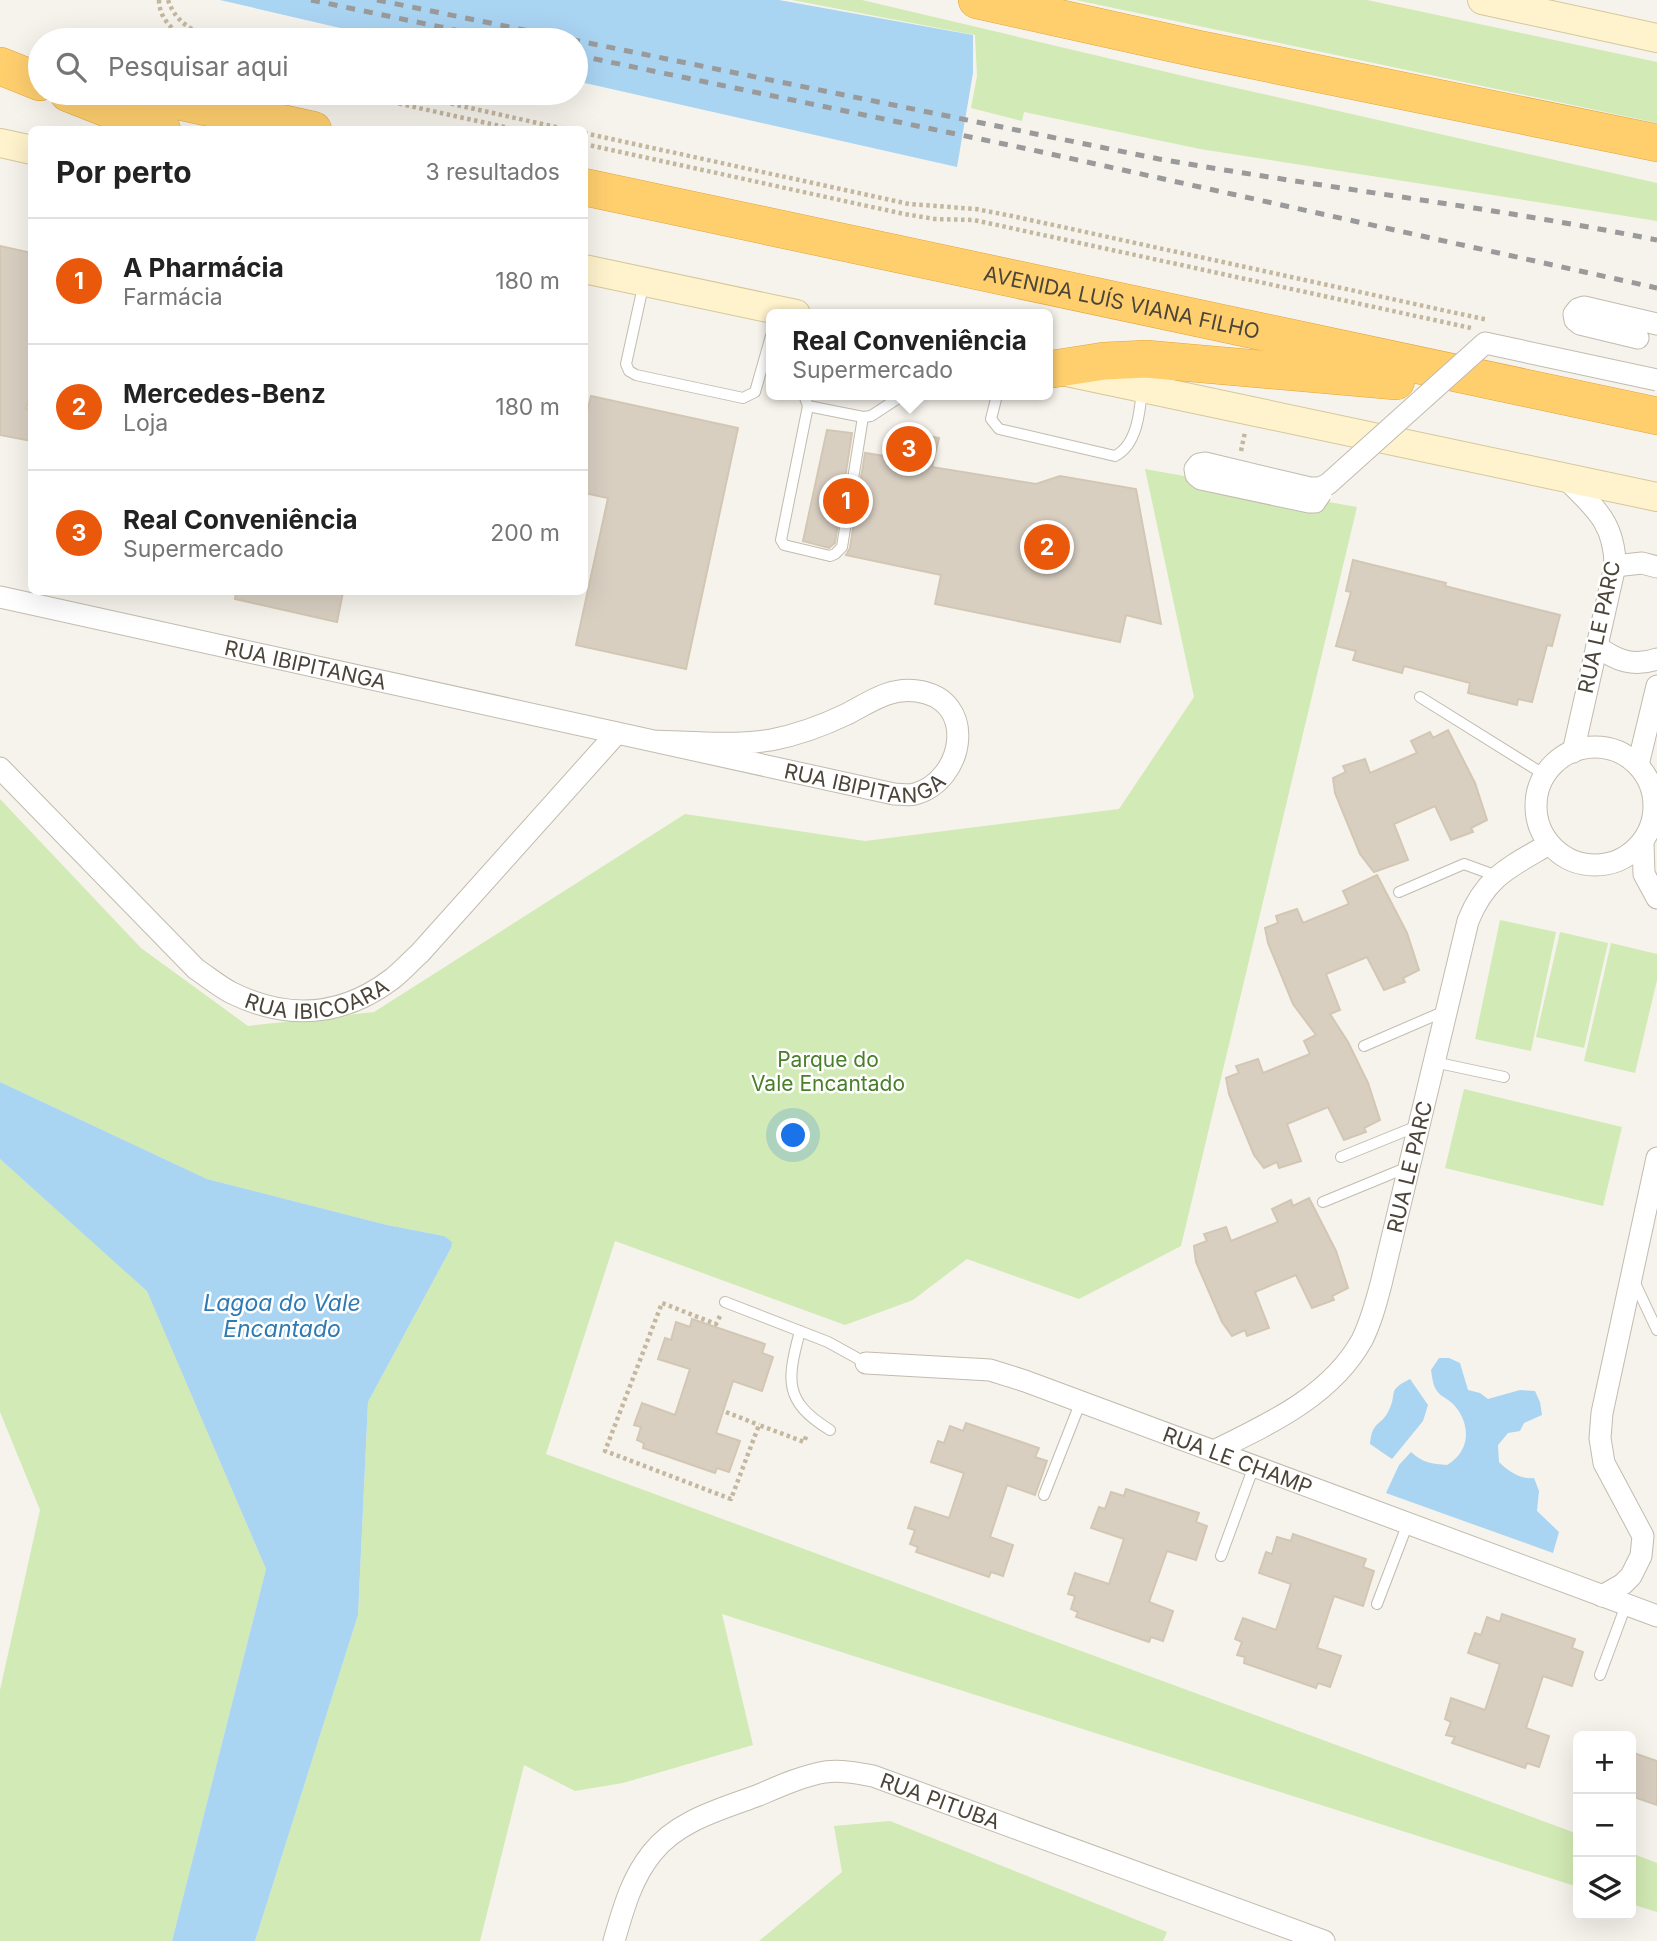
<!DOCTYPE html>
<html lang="pt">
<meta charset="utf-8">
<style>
:root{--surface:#fff;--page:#f6f6f6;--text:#222;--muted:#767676;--line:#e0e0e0;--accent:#ea580c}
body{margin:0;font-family:Inter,sans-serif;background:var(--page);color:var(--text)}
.controls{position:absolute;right:21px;bottom:21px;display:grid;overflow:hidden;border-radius:10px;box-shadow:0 7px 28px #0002}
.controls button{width:63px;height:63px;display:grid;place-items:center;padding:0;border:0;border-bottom:2px solid var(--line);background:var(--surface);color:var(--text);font:35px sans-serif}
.you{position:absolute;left:794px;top:1136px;width:24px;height:24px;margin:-18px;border:5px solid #fff;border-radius:50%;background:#1a73e8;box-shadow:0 0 0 10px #1a73e833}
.badge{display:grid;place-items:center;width:46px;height:46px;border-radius:50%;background:var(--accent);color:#fff;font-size:23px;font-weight:700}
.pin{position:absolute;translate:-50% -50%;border:4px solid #fff;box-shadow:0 2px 7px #0006}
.popup{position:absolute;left:766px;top:309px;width:287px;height:91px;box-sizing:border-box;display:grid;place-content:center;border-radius:10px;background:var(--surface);filter:drop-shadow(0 2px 5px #0005);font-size:23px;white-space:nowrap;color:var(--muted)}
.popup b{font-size:26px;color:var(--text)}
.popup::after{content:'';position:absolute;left:50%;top:100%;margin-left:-14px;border:14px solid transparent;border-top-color:var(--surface)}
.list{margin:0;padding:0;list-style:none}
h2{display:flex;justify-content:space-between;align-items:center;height:91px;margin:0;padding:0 28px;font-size:30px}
h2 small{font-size:23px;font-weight:400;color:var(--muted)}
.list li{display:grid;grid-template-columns:46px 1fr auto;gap:21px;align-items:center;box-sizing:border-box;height:126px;padding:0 28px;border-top:2px solid var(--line)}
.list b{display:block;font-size:26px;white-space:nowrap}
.list p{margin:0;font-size:23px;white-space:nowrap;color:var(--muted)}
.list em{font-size:23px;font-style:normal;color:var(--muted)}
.icon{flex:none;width:38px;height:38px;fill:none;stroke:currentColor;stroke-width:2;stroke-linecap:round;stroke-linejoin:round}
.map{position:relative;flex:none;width:1657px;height:1941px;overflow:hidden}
.search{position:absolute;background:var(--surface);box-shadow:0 7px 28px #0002;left:28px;top:28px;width:560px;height:77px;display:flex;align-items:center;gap:18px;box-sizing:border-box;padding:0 24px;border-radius:38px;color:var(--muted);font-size:26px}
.panel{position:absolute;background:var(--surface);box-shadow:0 7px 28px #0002;left:28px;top:126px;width:560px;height:469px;border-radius:10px}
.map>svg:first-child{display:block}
</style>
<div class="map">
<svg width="1657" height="1941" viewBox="0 0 1657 1941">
<rect width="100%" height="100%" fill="#f6f3ec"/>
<g fill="#d2eab5">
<polygon points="792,0 862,0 1192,78 1657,183 1657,221 1200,149 1024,112 1022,121 971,108 977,76 975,35"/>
<polygon points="1076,0 1367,0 1657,62 1657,123"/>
<polygon points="1145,469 1357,507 1181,1246 1079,1299 967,1259 913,1300 845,1325 615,1241 546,1454 1578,1834 1578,1887 722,1614 753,1745 623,1783 575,1791 524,1765 480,1941 255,1941 358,1615 368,1402 451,1248 444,1236 387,1225 207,1179 0,1082 0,799 141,948 248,1026 374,1012 685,814 865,841 1119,809 1194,697"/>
<polygon points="1500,920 1556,932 1531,1051 1475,1039"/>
<polygon points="1560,932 1608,943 1584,1048 1536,1037"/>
<polygon points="1611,943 1657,954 1657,980 1635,1073 1584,1061"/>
<polygon points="1464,1089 1622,1127 1603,1206 1445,1168"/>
<polygon points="0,1159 147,1290 266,1569 172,1941 0,1941 0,1690 40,1510 0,1412"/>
<polygon points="890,1821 1167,1932 1163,1941 759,1941 842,1872 834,1826"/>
<polygon points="1631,1853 1657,1863 1657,1912 1631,1904"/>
</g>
<g fill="#a9d4f2">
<polygon points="220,0 779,0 973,35 973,73 957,167 576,81 576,40 392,40"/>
<polygon points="0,1082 207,1179 387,1225 444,1236 452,1242 451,1248 368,1402 358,1615 255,1941 172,1941 266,1569 147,1291 0,1159"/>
<path d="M1439 1358H1449L1460 1363 1468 1390 1480 1393 1488 1399 1520 1390 1535 1391 1540 1402 1542 1415 1524 1423 1520 1431 1508 1433 1498 1445 1499 1462C1508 1471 1521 1480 1534 1478L1539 1491 1537 1511 1559 1532 1553 1553 1386 1493 1399 1465 1411 1452C1423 1463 1432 1464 1447 1465 1471 1451 1471 1424 1454 1405 1449 1399 1441 1397 1437 1391 1433 1386 1432 1376 1431 1370Z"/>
<path d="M1410 1379 1428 1405 1423 1421 1392 1459 1370 1444C1372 1420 1382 1426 1389 1410 1398 1392 1386 1391 1410 1379Z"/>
</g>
<g fill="#d8cfc1" stroke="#d3c7b4" stroke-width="2">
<polygon points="0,246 32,253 32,389 26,409 32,410 32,441 0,435"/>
<polygon points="591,396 738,428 686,669 576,645 608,498 584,493 584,425"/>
<polygon points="827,430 852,433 835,543 829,548 803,541"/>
<polygon points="902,431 939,438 932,467 1036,484 1060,476 1136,489 1161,624 1126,615 1120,642 935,604 941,575 846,555 850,548 865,453 898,458"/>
<polygon points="1353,560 1446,583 1445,586 1560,615 1552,646 1547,645 1532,702 1518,699 1517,705 1468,693 1470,683 1451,678 1404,666 1402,673 1353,660 1356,651 1336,646 1351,592 1346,591"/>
<polygon points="236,592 343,592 337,622 235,599"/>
<polygon points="1448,730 1475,783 1487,820 1471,828 1473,832 1451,840 1435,806 1394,824 1408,860 1374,872 1360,854 1335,793 1333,778 1346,772 1343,766 1365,759 1370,773 1417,753 1411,741 1430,732 1433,738"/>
<polygon points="1377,875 1407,933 1419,970 1403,978 1405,982 1384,990 1367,957 1326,974 1340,1010 1330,1014 1348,1042 1368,1083 1380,1120 1364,1128 1366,1132 1344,1140 1328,1107 1287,1124 1301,1161 1279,1168 1277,1162 1264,1168 1254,1155 1229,1094 1226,1078 1239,1073 1236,1066 1258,1059 1263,1073 1310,1054 1304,1041 1316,1035 1293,1004 1268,943 1265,928 1278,923 1276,916 1297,909 1303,923 1349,904 1343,891"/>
<polygon points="1309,1198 1336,1251 1348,1288 1332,1296 1334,1300 1312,1308 1296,1275 1255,1292 1269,1328 1247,1336 1245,1330 1232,1336 1222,1322 1196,1262 1194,1246 1207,1241 1204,1234 1226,1227 1231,1241 1278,1222 1272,1209 1291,1200 1293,1206"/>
<polygon points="692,1319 765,1344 762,1353 773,1357 762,1391 733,1381 716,1433 740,1441 729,1472 717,1468 715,1473 643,1448 644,1443 637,1440 641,1427 634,1425 642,1403 675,1415 690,1369 658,1359 665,1338 671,1340 676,1322 690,1327"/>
<polygon points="966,1423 1039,1448 1035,1457 1047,1461 1035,1495 1007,1485 990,1537 1013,1545 1003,1576 991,1572 989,1577 916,1552 918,1547 910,1544 915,1530 908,1528 915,1507 949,1518 964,1473 931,1462 938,1441 944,1443 950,1426 963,1431"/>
<polygon points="1126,1489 1199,1513 1196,1522 1207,1526 1196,1560 1167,1551 1149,1602 1173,1611 1163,1641 1151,1637 1149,1642 1076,1617 1078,1612 1071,1609 1075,1596 1068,1594 1075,1573 1109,1584 1124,1539 1091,1528 1099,1507 1105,1509 1111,1492 1124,1496"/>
<polygon points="1293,1534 1366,1559 1363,1567 1374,1571 1363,1606 1334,1596 1317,1648 1341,1656 1330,1687 1318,1683 1316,1688 1244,1663 1245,1657 1237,1655 1242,1642 1235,1639 1243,1618 1276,1630 1291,1584 1259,1573 1266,1552 1272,1554 1277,1537 1291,1541"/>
<polygon points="1502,1614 1575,1639 1572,1648 1583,1652 1572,1686 1543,1676 1526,1728 1549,1736 1539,1767 1527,1763 1525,1768 1452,1743 1455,1737 1446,1735 1451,1722 1445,1719 1451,1698 1485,1710 1500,1664 1468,1653 1475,1633 1481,1635 1487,1617 1500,1622"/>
<polygon points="1631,1752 1657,1761 1657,1805 1631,1796"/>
</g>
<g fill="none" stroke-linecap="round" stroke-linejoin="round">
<g stroke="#c2bbae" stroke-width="12">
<g id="lane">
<polyline points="644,282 626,364 629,371 636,375 743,398 755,392 771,336"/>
<polyline points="804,395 808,406 863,417 871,416 903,395"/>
<path d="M997 395 991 419 999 429 1115 456C1137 445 1140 412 1142 389"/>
<polyline points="808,406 781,540 784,545 830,556 835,554 842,547 863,417"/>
<polyline points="1420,697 1545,775"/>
<polyline points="1649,829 1657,832"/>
<polyline points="1399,892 1464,864 1497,876"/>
<polyline points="1364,1046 1445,1011"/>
<polyline points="1434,1062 1504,1077"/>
<polyline points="1341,1157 1420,1125"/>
<polyline points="1323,1202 1408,1167"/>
<polyline points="1633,1279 1657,1330"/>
<polyline points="725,1302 828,1342 866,1363"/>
<path d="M800 1331C787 1380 783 1401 830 1430"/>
<polyline points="1044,1495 1081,1401"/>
<polyline points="1221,1556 1254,1466"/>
<polyline points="1377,1604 1408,1523"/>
<polyline points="1600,1675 1626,1605"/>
</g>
</g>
<g stroke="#c2bbae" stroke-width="23">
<g id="street">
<polyline points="1638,338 1580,324 1575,320 1574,314 1578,309 1584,307 1657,324"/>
<path d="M1564 477C1593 506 1615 522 1615 566L1573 752"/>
<polyline points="1615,566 1642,563 1657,567"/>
<path id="s1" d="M0 597 894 794C900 794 909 796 915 794 965 780 978 699 917 691 890 687 870 702 847 714 824 725 797 735 771 740 733 746 692 742 653 741"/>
<path d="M1597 646C1616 661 1634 667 1657 659"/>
<circle cx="1595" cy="806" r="59"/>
<polyline points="1638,765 1657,686"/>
<path id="s2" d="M0 768 196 969C208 977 220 987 232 993 287 1020 342 1017 392 979 401 972 410 962 420 953L617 733"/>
<polyline points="1643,842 1644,874 1657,898"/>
<path id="s3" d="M866 1363 990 1370 1025 1381 1657 1616"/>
<path id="s4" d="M1214 1451C1269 1424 1331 1396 1362 1340 1371 1322 1376 1303 1381 1284L1468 921C1486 876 1510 867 1549 844"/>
<polyline points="1602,1596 1623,1584 1631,1576 1641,1556 1643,1536 1604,1463 1600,1438 1602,1413 1657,1158"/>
<path id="s5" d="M614 1941C623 1910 631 1879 652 1853 678 1820 722 1809 759 1795 780 1786 802 1776 825 1772 841 1770 857 1773 873 1776L1324 1941"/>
</g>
</g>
<g stroke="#d6c79b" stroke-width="30">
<g id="secondary">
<polyline points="1482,0 1657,38"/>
<polyline points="0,143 32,150"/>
<polyline points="584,269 796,314"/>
<polyline points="1067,372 1657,497"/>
</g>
</g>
<g stroke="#e0a43c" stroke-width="38">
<g id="highway">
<polyline points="977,0 1198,49 1657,143"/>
<polyline points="0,66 40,82"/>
<polyline points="68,93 162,130"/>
<polyline points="141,93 313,130"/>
<path id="s6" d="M584 187 1657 416"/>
<polyline points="1053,369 1104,361 1146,359 1396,381"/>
</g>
</g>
<g stroke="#c4b79f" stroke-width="4.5" stroke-dasharray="3.5 3.5" stroke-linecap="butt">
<path d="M159 0C159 19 174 32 189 40"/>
<path d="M168 0C176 24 195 32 217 40"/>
<polyline points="351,93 518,130"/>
<polyline points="403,93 569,130"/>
<polyline points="584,133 909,204 976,209 1012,216 1488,320"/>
<polyline points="584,144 904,214 935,219 974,220 1471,328"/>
<polyline points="1241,451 1245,432"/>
<polyline points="720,1316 716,1324 662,1303 605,1451 731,1499 759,1425 804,1442 807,1434"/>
<polyline points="726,1412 759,1425"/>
</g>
<use href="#lane" stroke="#fff" stroke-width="10"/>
<use href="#street" stroke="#fff" stroke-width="21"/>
<use href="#secondary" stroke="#fff3cd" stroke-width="28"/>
<use href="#highway" stroke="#ffcf6e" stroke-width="37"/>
<g stroke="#9a9a9a" stroke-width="5" stroke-dasharray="9 9" stroke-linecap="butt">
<polyline points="311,0 503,40"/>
<path d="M377 0 1159 159C1325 188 1492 207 1657 240"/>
<polyline points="576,55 1028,149 1657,288"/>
</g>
<g stroke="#c2bbae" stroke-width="23" stroke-linecap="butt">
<polyline id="street-bridge" points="1321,493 1315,502 1309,502 1201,479 1196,475 1195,469 1199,464 1205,463 1310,488 1320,488 1328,484 1485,343 1657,380"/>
</g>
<use href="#street-bridge" stroke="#fff" stroke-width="21"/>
</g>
<g text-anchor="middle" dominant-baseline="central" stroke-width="5" stroke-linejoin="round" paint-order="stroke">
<g font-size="21" fill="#4b4439" stroke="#fff">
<text stroke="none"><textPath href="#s6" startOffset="550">AVENIDA LUÍS VIANA FILHO</textPath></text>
<text transform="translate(1599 627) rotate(-78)">RUA LE PARC</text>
<text stroke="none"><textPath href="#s1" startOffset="313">RUA IBIPITANGA</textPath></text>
<text stroke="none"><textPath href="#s1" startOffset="886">RUA IBIPITANGA</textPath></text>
<text stroke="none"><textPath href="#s2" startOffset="413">RUA IBICOARA</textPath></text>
<text stroke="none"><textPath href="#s4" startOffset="368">RUA LE PARC</textPath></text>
<text stroke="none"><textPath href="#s3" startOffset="388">RUA LE CHAMP</textPath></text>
<text stroke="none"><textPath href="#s5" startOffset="410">RUA PITUBA</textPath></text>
</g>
<g font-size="21" fill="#4a7f2a" stroke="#fff">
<text x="828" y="1059">Parque do<tspan x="828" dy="24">Vale Encantado</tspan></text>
</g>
<g font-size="23" font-style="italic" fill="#2e7ab2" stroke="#fff">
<text x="282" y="1303">Lagoa do Vale<tspan x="282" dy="26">Encantado</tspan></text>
</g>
</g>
</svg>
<div class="controls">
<button>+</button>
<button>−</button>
<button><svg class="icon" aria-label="layers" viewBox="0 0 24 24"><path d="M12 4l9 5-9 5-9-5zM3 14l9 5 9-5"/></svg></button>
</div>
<div class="you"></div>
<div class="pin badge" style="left:846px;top:501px">1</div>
<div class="pin badge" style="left:1047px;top:547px">2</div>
<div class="pin badge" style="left:909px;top:449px">3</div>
<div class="popup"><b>Real Conveniência</b>Supermercado</div>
<div class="search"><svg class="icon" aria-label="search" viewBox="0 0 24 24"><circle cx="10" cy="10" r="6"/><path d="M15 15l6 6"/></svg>Pesquisar aqui</div>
<section class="panel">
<h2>Por perto<small>3 resultados</small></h2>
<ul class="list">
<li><span class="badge">1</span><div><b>A Pharmácia</b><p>Farmácia</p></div><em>180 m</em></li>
<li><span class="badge">2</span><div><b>Mercedes-Benz</b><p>Loja</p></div><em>180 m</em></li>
<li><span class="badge">3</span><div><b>Real Conveniência</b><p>Supermercado</p></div><em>200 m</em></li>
</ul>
</section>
</div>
